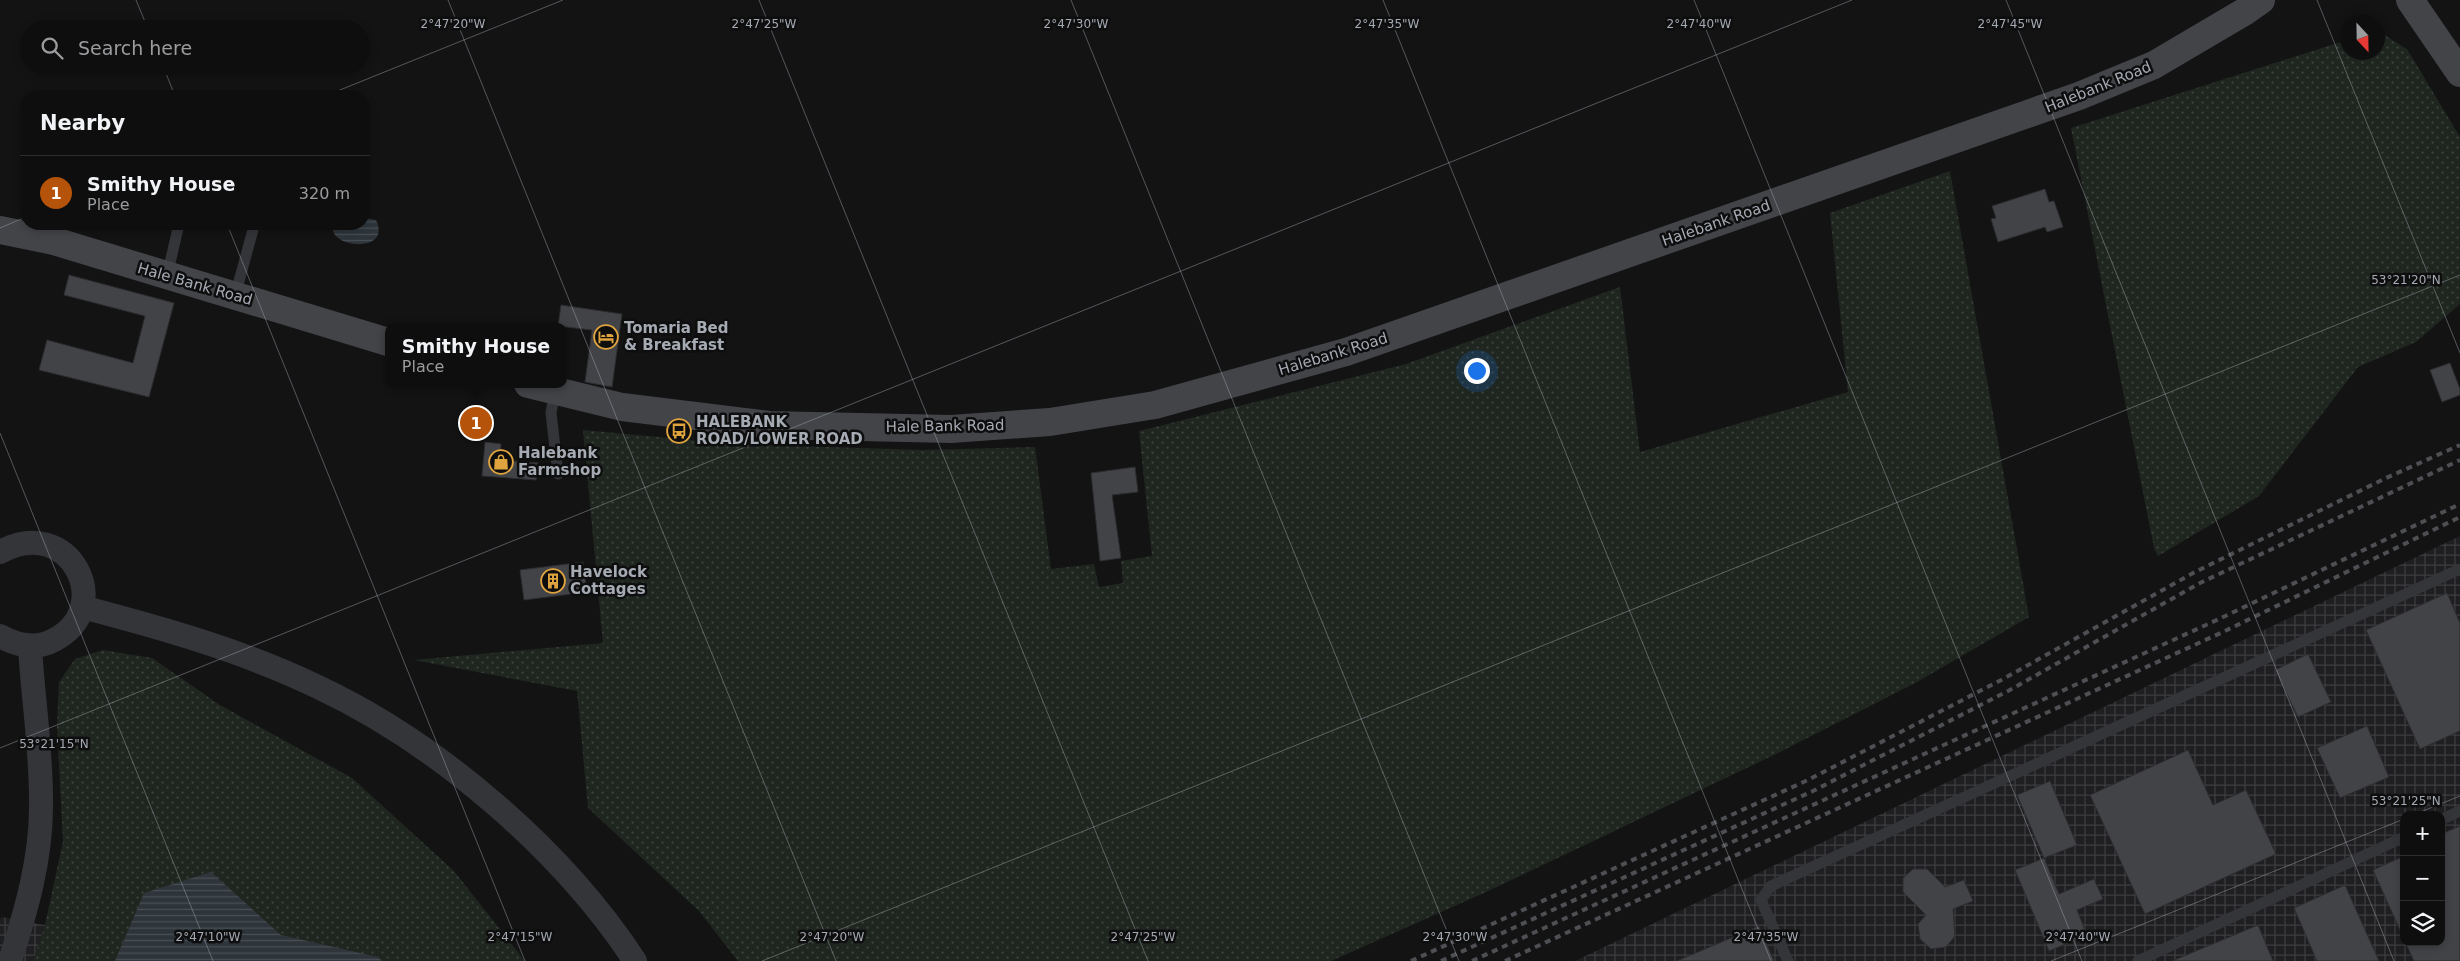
<!DOCTYPE html>
<meta charset="utf-8">
<style>
:root{--surface:#0e0e0f;--page:#171718;--text:#f1f3f6;--muted:#9b9c9e;--line:#2e2e2f;--accent:#b45309}
body{margin:0;font-family:"DejaVu Sans",sans-serif;background:var(--page);color:var(--text)}
.controls{position:absolute;right:15px;bottom:15px;display:grid;overflow:hidden;border-radius:10px;box-shadow:0 2px 8px #0003}
.controls button{width:45px;height:45px;display:grid;place-items:center;padding:0;border:0;border-bottom:1px solid var(--line);background:var(--surface);color:var(--text);font:25px sans-serif}
.compass{position:absolute;left:2340px;top:15px;width:45px;height:45px;border-radius:50%;background:var(--surface);box-shadow:0 2px 8px #0003;rotate:158deg}
.you{position:absolute;left:1476px;top:370px;width:18px;height:18px;margin:-12px;border:4px solid #fff;border-radius:50%;background:#1a73e8;box-shadow:0 0 0 8px #1a73e833}
.badge{display:grid;place-items:center;width:32px;height:32px;border-radius:50%;background:var(--accent);color:#fff;font-size:16px;font-weight:700}
.pin{position:absolute;translate:-50% -50%;border:2px solid #fff;box-shadow:0 1px 5px #0006}
.popup{position:absolute;left:385px;top:323px;width:182px;height:65px;box-sizing:border-box;display:grid;place-content:center;border-radius:10px;background:var(--surface);filter:drop-shadow(0 1px 4px #0005);font-size:16px;white-space:nowrap;color:var(--muted)}
.popup b{font-size:19px;color:var(--text)}
.popup::after{content:'';position:absolute;left:50%;top:100%;margin-left:-10px;border:10px solid transparent;border-top-color:var(--surface)}
.list{margin:0;padding:0;list-style:none}
h2{display:flex;justify-content:space-between;align-items:center;height:65px;margin:0;padding:0 20px;font-size:21px}
h2 small{font-size:16px;font-weight:400;color:var(--muted)}
.list li{display:grid;grid-template-columns:32px 1fr auto;gap:15px;align-items:center;box-sizing:border-box;height:75px;padding:0 20px;border-top:1px solid var(--line)}
.list b{display:block;font-size:19px;white-space:nowrap}
.list p{margin:0;font-size:16px;white-space:nowrap;color:var(--muted)}
.list em{font-size:16px;font-style:normal;color:var(--muted)}
.icon{flex:none;width:28px;height:28px;fill:none;stroke:currentColor;stroke-width:2;stroke-linecap:round;stroke-linejoin:round}
.map{position:relative;flex:none;width:2460px;height:961px;overflow:hidden}
.search{position:absolute;background:var(--surface);box-shadow:0 2px 8px #0003;left:20px;top:20px;width:350px;height:55px;display:flex;align-items:center;gap:12px;box-sizing:border-box;padding:0 18px;border-radius:28px;color:var(--muted);font-size:19px}
.panel{position:absolute;background:var(--surface);box-shadow:0 2px 8px #0003;left:20px;top:90px;width:350px;height:140px;border-radius:20px}
.map>svg:first-child{display:block}
</style>
<div class="map">
<svg width="2460" height="961" viewBox="0 0 2460 961">
<defs>
<pattern id="industrial-grid" width="8" height="8" patternUnits="userSpaceOnUse" patternTransform="scale(1.25)"><rect width="8" height="8" fill="#1f1f21"/><path d="M0 4h8M4 0v8" fill="none" stroke="#3d3d3f"/></pattern>
<pattern id="grass-dots" width="8" height="8" patternUnits="userSpaceOnUse" patternTransform="scale(1.25)"><rect width="8" height="8" fill="#1f2620"/><path d="M2 2h.1M6 6h.1" fill="none" stroke="#3d433e" stroke-width="1.8" stroke-linecap="round"/></pattern>
<pattern id="water-rules" width="6" height="5" patternUnits="userSpaceOnUse" patternTransform="scale(1.25)"><rect width="6" height="5" fill="#2d353b"/><path d="M0 2.5h6" fill="none" stroke="#485055"/></pattern>
</defs>
<rect width="100%" height="100%" fill="#131314"/>
<g fill="url(#industrial-grid)" fill-rule="evenodd">
<path d="M2460 536V961H1575ZM2404 815H2441V942H2404Z"/>
<polygon points="2,917 45,925 33,961 0,961 0,919"/>
</g>
<g fill="url(#grass-dots)">
<polygon points="2378,31 2407,49 2460,137 2460,304 2416,342 2358,367 2259,496 2158,556 2154,548 2071,128 2347,40 2348,52 2378,52"/>
<polygon points="1950,171 2029,617 1917,682 1774,755 1484,893 1331,961 738,961 699,911 588,808 577,691 414,660 603,643 583,430 734,444 924,450 1035,447 1051,569 1094,564 1099,587 1123,583 1121,561 1152,556 1139,431 1406,364 1620,287 1640,452 1848,392 1830,213"/>
<polygon points="103,650 152,658 220,705 352,778 454,871 525,961 33,961 45,925 63,841 57,727 59,682 75,659"/>
</g>
<g fill="url(#water-rules)">
<path d="M364 218 376 220C390 249 346 249 335 235 333 232 332 227 331 224H364Z"/>
<polygon points="211,872 281,935 378,957 382,961 115,961 144,893"/>
</g>
<g fill="#424347" stroke="#2d2d30">
<polygon points="2045,189 2049,202 2054,201 2063,227 2047,232 2045,227 1998,242 1991,219 1996,218 1992,206"/>
<polygon points="69,275 174,303 149,397 39,370 47,340 133,363 145,316 64,295"/>
<polygon points="561,305 622,314 612,387 585,382 592,330 558,326"/>
<polygon points="2450,363 2460,389 2460,395 2442,402 2430,370"/>
<polygon points="467,408 491,414 485,437 461,431"/>
<polygon points="485,442 501,444 500,460 538,463 536,480 482,476"/>
<polygon points="1135,467 1138,492 1112,495 1121,558 1100,561 1091,473"/>
<polygon points="583,562 587,592 524,600 520,570"/>
<polygon points="2447,593 2460,623 2460,731 2420,749 2366,630"/>
<polygon points="2308,654 2331,702 2298,717 2275,670"/>
<polygon points="2367,726 2389,777 2340,798 2317,748"/>
<polygon points="2188,750 2213,805 2246,790 2276,854 2145,914 2090,795"/>
<polygon points="2050,781 2077,845 2044,858 2017,795"/>
<polygon points="2460,826 2460,961 2414,961 2405,942 2441,942 2441,834"/>
<polygon points="2404,856 2404,939 2373,870"/>
<polygon points="2044,858 2059,894 2094,879 2103,899 2077,910 2087,935 2049,951 2015,870"/>
<polygon points="1913,869 1927,869 1945,887 1964,880 1973,901 1953,909 1955,936 1946,947 1931,949 1920,939 1918,924 1926,915 1903,892 1903,878"/>
<polygon points="2345,885 2379,961 2317,961 2294,908"/>
<polygon points="2258,925 2273,961 2172,961"/>
<polygon points="1759,926 1774,961 1677,961"/>
</g>
<g fill="none" stroke-linecap="round" stroke-linejoin="round">
<g stroke="#343539" stroke-width="11">
<polyline points="167,276 179,224"/>
<polyline points="235,296 254,226 245,224"/>
<polyline points="555,391 551,413 558,474"/>
<polyline points="2441,820 2460,811"/>
<polyline points="1788,961 1761,900 1771,886 2460,569"/>
<polyline points="2138,961 2404,837"/>
</g>
<g stroke="#343539" stroke-width="24">
<path d="M0 552C70 513 117 608 54 640 36 650 18 646 0 636"/>
<path d="M82 607C162 628 244 651 318 687 439 744 562 850 635 961"/>
<path d="M10 961C26 911 41 860 41 807 42 754 33 700 30 647"/>
</g>
<g stroke="#424448" stroke-width="28">
<polyline points="2410,0 2460,73"/>
<polyline points="0,230 54,241 388,342"/>
<polyline points="528,384 622,407 769,425 951,429 1050,422 1155,405 1346,352 2079,96 2154,65 2244,12 2261,0"/>
</g>
<g stroke="#4d4f53" stroke-width="4" stroke-dasharray="6 5" stroke-linecap="butt">
<polyline points="1411,961 1808,780 2003,679 2195,572 2386,478 2460,445"/>
<polyline points="1441,961 1813,791 2008,691 2200,583 2460,460"/>
<polyline points="1472,961 2219,619 2460,504"/>
<polyline points="1505,961 2225,631 2460,517"/>
</g>
</g>
<path fill="none" stroke="#a5aab3" stroke-width="1" stroke-opacity="0.45" d="M136 0 148 29M448 0 836 961M759 0 1148 961M1071 0 1459 961M1383 0 1771 961M1694 0 2082 961M2006 0 2394 961M2317 0 2460 353M163 66 175 96M325 96 563 0M227 224 525 961M0 228 26 217M0 433 213 961M0 748 1852 0M2413 815 2460 796M762 961 2460 275M2051 961 2404 819"/>
<defs>
<g id="hotel-ring" transform="scale(1.25)"><circle r="9.5" fill="#0e0e0f" stroke="#e0a43f" stroke-width="1.5"/><path d="M-6-4.5h1.5V1H6V5H4.5V3h-9V5H-6ZM-4 0a1.8 1.8 0 1 1 3.6 0ZM.5 0V-2.5h3Q6-2.5 6 0Z" fill="#e0a43f"/></g>
<g id="bus-ring" transform="scale(1.25)"><circle r="9.5" fill="#0e0e0f" stroke="#e0a43f" stroke-width="1.5"/><path d="M-5-6H5V4H4V6H2V4H-2V6H-4V4H-5ZM-3.5-4V0h7V-4ZM-3.5 1.2v1.5H-2V1.2ZM2 1.2v1.5H3.5V1.2Z" fill="#e0a43f"/></g>
<g id="shop-ring" transform="scale(1.25)"><circle r="9.5" fill="#0e0e0f" stroke="#e0a43f" stroke-width="1.5"/><path d="M-5-2.5h2.3a2.7 3.5 0 0 1 5.4 0H5L5.5 6h-11ZM-1.5-2.5h3a1.5 2.3 0 0 0-3 0Z" fill="#e0a43f"/></g>
<g id="building-ring" transform="scale(1.25)"><circle r="9.5" fill="#0e0e0f" stroke="#e0a43f" stroke-width="1.5"/><path d="M-4-6H4V6H1V3H-1V6H-4ZM-2.5-4.3h1.7v1.8h-1.7ZM.8-4.3h1.7v1.8H.8ZM-2.5-1h1.7V.8h-1.7ZM.8-1h1.7V.8H.8Z" fill="#e0a43f"/></g>
</defs>
<g fill-rule="evenodd">
<use href="#hotel-ring" x="606" y="337"/>
<use href="#bus-ring" x="679" y="431"/>
<use href="#shop-ring" x="501" y="462"/>
<use href="#building-ring" x="553" y="581"/>
</g>
<g text-anchor="middle" dominant-baseline="central" stroke-width="5" stroke-linejoin="round" paint-order="stroke">
<g font-size="15" fill="#a5aab3" stroke="#0e0e0f">
<text transform="translate(2098 87) rotate(-22)">Halebank Road</text>
<text transform="translate(1716 223) rotate(-19)">Halebank Road</text>
<text transform="translate(195 284) rotate(16)">Hale Bank Road</text>
<text transform="translate(1333 354) rotate(-17)">Halebank Road</text>
<text transform="translate(945 426) rotate(-1)">Hale Bank Road</text>
</g>
<g font-size="15" font-weight="bold" fill="#a5aab3" stroke="#0e0e0f" text-anchor="start">
<text x="624" y="328">Tomaria Bed<tspan x="624" dy="17">&amp; Breakfast</tspan></text>
<text x="696" y="422">HALEBANK<tspan x="696" dy="17">ROAD/LOWER ROAD</tspan></text>
<text x="518" y="453">Halebank<tspan x="518" dy="17">Farmshop</tspan></text>
<text x="570" y="572">Havelock<tspan x="570" dy="17">Cottages</tspan></text>
</g>
</g>
<g font-size="12" text-anchor="middle" fill="#a5aab3" stroke="#0e0e0f" stroke-width="5" stroke-linejoin="round" paint-order="stroke">
<text x="453" y="28">2°47'20"W</text>
<text x="764" y="28">2°47'25"W</text>
<text x="1076" y="28">2°47'30"W</text>
<text x="1387" y="28">2°47'35"W</text>
<text x="1699" y="28">2°47'40"W</text>
<text x="2010" y="28">2°47'45"W</text>
<text x="2406" y="284">53°21'20"N</text>
<text x="54" y="748">53°21'15"N</text>
<text x="2406" y="805">53°21'25"N</text>
<text x="208" y="941">2°47'10"W</text>
<text x="520" y="941">2°47'15"W</text>
<text x="832" y="941">2°47'20"W</text>
<text x="1143" y="941">2°47'25"W</text>
<text x="1455" y="941">2°47'30"W</text>
<text x="1766" y="941">2°47'35"W</text>
<text x="2078" y="941">2°47'40"W</text>
</g>
</svg>
<div class="controls">
<button>+</button>
<button>−</button>
<button><svg class="icon" aria-label="layers" viewBox="0 0 24 24"><path d="M12 4l9 5-9 5-9-5zM3 14l9 5 9-5"/></svg></button>
</div>
<svg class="compass" viewBox="-18 -18 36 36"><path d="M0-13l5 13h-10z" fill="#e53935"/><path d="M0 13l5-13h-10z" fill="#9b9c9e"/></svg>
<div class="you"></div>
<div class="pin badge" style="left:476px;top:423px">1</div>
<div class="popup"><b>Smithy House</b>Place</div>
<div class="search"><svg class="icon" aria-label="search" viewBox="0 0 24 24"><circle cx="10" cy="10" r="6"/><path d="M15 15l6 6"/></svg>Search here</div>
<section class="panel">
<h2>Nearby<small></small></h2>
<ul class="list">
<li><span class="badge">1</span><div><b>Smithy House</b><p>Place</p></div><em>320 m</em></li>
</ul>
</section>
</div>
